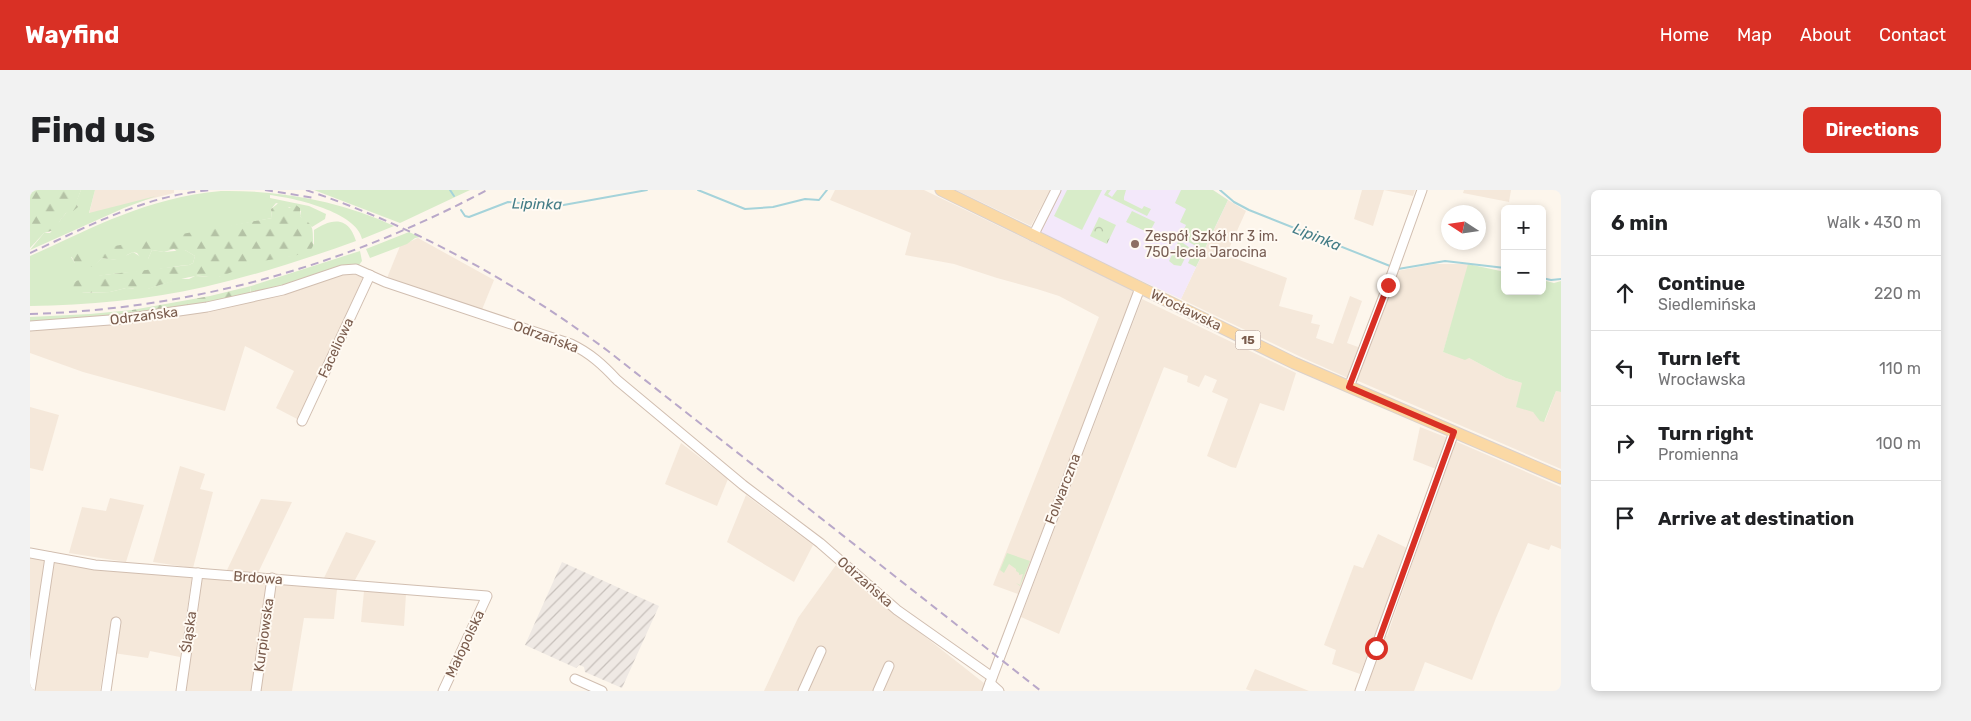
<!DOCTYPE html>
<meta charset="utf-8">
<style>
:root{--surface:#fff;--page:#f2f2f2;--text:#202124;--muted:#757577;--line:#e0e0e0;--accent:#d93025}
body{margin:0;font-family:Rubik,sans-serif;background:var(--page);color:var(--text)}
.controls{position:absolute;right:15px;top:15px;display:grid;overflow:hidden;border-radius:8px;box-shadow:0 2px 8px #0003}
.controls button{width:45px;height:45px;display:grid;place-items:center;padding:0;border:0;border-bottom:1px solid var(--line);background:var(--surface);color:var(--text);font:25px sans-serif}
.compass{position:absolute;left:1411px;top:15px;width:45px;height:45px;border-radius:50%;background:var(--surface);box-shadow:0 2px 8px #0003;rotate:282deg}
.stop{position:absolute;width:15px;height:15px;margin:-11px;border:4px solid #d93025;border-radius:50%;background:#fff}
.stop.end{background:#d93025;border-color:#fff;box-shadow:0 1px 5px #0008}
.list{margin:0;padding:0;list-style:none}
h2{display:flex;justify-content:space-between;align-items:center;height:65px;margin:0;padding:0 20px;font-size:21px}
h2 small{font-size:16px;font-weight:400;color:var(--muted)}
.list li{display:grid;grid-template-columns:32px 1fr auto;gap:15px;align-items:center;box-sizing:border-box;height:75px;padding:0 20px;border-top:1px solid var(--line)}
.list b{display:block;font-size:19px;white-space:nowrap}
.list p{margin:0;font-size:16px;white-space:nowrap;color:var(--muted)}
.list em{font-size:16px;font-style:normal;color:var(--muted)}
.icon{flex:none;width:28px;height:28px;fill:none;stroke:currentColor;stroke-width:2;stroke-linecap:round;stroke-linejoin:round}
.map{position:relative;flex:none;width:1531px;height:501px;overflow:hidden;border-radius:8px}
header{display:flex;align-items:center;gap:30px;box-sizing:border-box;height:70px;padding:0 25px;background:var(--accent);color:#fff}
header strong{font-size:24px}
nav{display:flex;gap:28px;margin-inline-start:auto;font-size:18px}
.intro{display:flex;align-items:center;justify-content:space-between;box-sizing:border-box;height:120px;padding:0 30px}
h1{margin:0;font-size:35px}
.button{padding:12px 22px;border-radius:8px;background:var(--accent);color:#fff;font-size:18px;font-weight:700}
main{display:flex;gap:30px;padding:0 30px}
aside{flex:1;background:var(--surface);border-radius:8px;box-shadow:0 2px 8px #0003}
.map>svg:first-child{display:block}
</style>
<header>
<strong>Wayfind</strong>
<nav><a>Home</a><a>Map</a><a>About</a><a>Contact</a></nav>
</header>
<div class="intro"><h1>Find us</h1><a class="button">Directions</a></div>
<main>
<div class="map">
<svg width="1531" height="501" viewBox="0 0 1531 501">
<defs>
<pattern id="industrial-furrows" width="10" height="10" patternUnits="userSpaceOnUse" patternTransform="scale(1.25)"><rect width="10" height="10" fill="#efe9e4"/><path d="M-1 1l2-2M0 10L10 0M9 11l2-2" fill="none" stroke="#c7c0bb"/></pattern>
<pattern id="forest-firs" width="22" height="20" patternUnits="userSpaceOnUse" patternTransform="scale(1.25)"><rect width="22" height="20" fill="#d8ecc9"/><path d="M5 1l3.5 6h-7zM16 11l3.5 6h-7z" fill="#b4c2a5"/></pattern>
<pattern id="park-crowns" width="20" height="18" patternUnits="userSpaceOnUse" patternTransform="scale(1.25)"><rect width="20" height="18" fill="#d8ecc9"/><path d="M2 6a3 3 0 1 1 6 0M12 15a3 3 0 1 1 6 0" fill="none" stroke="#b4c2a5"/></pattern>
</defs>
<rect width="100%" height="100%" fill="#fdf6ec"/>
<g fill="#f5e8da">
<polygon points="65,0 144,0 144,3 59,24"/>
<polygon points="805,0 894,0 1104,101 988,404 963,395 1069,127 1029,106 1007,99 967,88 924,74 875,65 881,43 800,10"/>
<polygon points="926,0 1020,0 1001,36"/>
<polygon points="1332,0 1385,0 1383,6 1354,0 1343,36 1324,29"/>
<polygon points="1434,0 1481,0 1479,12 1433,3"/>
<polygon points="1198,10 1216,21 1196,65 1257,88 1249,116 1283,125 1281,133 1290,135 1286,148 1303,154 1320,106 1332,111 1317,153 1331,158 1318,188 1271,167 1151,109"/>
<polygon points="388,48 464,90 451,122 357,88 370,56"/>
<polygon points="1404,74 1438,74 1439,76 1413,162 1425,166 1439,168 1476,188 1492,193 1503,222 1515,231 1526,201 1531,202 1531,279 1326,190 1367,81"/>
<polygon points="319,83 335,88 269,230 246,218 264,181 215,156 195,221 53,182 0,163 0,140 122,129 253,105 304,86"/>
<polygon points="1112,109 1266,183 1254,221 1230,213 1206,278 1201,277 1177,266 1198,209 1182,202 1187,190 1175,185 1169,197 1157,192 1158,186 1134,177 1029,444 991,427"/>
<polygon points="0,217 29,225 13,281 0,278"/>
<polygon points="1390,237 1418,248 1406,279 1383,270"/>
<polygon points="1425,251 1531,297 1531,359 1521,355 1519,360 1498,353 1466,428 1442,490 1395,472 1384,501 1338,501 1336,500 1355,445 1357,446"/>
<polygon points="651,253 698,289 687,316 635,294"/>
<polygon points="150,276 175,284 170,299 183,302 163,378 123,372"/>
<polygon points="716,305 783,355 764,392 697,352"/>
<polygon points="80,308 114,315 96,372 39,363 52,317 76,321"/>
<polygon points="231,309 262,312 227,385 197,380"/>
<polygon points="316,342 346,351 325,390 294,388"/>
<polygon points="1348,344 1377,358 1330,484 1302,474 1306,460 1294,455 1324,375 1333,378"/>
<polygon points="0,368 95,381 162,387 150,467 120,461 118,468 76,462 70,501 0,501"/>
<polygon points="806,375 846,408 964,501 734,501 768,428"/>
<polygon points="172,387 307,399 304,429 274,428 262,501 155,501"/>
<polygon points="334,401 376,404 374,436 331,432"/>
<polygon points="1225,479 1279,501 1221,501 1216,499"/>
</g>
<polygon fill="url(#industrial-furrows)" points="532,372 629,416 592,498 555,482 554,477 552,476 549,475 546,478 495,455"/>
<polygon fill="#f3e8fa" points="1029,0 1183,0 1198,10 1151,109 1008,43"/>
<g fill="#d8ecc9">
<polygon points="51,0 65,0 59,23 126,6 94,18 0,60 14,43 20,43 36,23 48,16 45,14"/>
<polygon points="284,0 440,0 370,33"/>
<polygon points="1037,0 1072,0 1052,40 1024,26"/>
<polygon points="1077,0 1081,0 1078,4 1082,7 1087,0 1096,0 1094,7 1094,10 1112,19 1114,16 1121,19 1117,26 1074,5"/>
<polygon points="1151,0 1183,0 1198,10 1166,77 1158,73 1166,56 1153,49 1151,46 1156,35 1150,32 1156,19 1145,13"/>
<path d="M191 1C249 0 311 11 364 36L332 49C327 22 264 8 240 5V8L279 16 296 24 295 29 282 37 270 26 271 21 246 13 241 19 242 28 41 67 45 73 63 76 72 68 88 70 103 62 111 67 118 69 122 60 134 62 155 60 165 66 163 73 159 75C145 76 131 79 117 81 92 83 68 84 44 92L53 103 80 102 96 98 117 99 148 89H159L165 86 189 87 201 80 225 72 248 67 261 66 284 54V40C295 33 311 25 321 40 323 43 325 48 326 51 276 69 226 85 174 97 117 110 58 115 0 116V66C67 36 116 8 191 1Z"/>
<polygon points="1102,21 1125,32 1119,43 1096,32"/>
<polygon points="379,42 390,47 385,48 377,54 340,68 336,59"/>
<polygon points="1148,52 1153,53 1160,58 1151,76 1144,75 1139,71"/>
<polygon points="330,61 332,71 329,75 277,90 221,104 221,96"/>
<polygon points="1438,74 1475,82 1475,101 1512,101 1512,90 1524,93 1531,91 1531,202 1526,201 1514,232 1510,231 1503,222 1486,217 1492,193 1476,188 1439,168 1435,170 1413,162"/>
<polygon points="102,120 101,126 0,134 0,127 60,124"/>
<polygon points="977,363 1000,371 990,396 986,393 990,395 993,384 989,385 989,383 986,381 986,379 979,374 974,383 970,380"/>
</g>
<g fill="url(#forest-firs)">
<polygon points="0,0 51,0 46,13 48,17 42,22 36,23 29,32 28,39 14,43 0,58"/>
<path d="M251 11 255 12 259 18 263 17 266 15 270 18V26C282 35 283 35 283 50 283 54 284 57 280 60 269 67 241 69 228 72 214 75 202 83 189 87 180 89 174 85 166 86 146 89 128 96 108 102L103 98H96L80 102 46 103 43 99 44 92 56 87 159 75 163 73 165 66 155 60 149 63 144 59 134 62 122 60 118 69 113 71 107 63 103 62 97 65 94 71 72 68 63 77 57 76 54 79 49 80 45 77V73L40 64 242 28 241 19Z"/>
<polygon points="221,96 220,106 101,126 102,120 180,106"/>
</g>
<polygon fill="url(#park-crowns)" points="1069,27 1086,35 1077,54 1060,46"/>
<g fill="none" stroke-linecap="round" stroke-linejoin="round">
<g stroke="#a5d3da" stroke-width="2">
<polyline points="420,0 424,6"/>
<polyline points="668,0 715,19 743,17 775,9 789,10 797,0"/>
<polyline points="1190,0 1204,12 1219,20 1360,76"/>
<polyline points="431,20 435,26 439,27 478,12 528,16 617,0"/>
<polyline points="1368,79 1415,71 1475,78"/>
<polyline points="1512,88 1521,90 1531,89"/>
</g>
<g stroke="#d1beb0" stroke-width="11">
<g id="minor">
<polyline points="1003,46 1026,0"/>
<path d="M0 136 93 129 177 117 253 100 312 80 326 79 355 92 541 154C560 163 573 175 587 190L713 295 790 353 867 420 962 487"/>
<polyline points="1319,197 1358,95 1392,0"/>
<polyline points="272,231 340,85"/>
<polyline points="0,363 65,375 457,406 413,501"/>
<polyline points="545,489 572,501"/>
<polyline points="960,493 969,501"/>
<polyline points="0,501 20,367"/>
<polyline points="76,501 86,432"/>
<polyline points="151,501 168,383"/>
<polyline points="226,501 242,388"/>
<polyline points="773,501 791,461"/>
<polyline points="848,501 859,476"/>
<polyline points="957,501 1110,98"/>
<polyline points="1330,501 1424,242"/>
</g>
</g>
<g stroke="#dad1cd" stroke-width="13">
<polyline id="major" points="911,0 1264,173 1531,288"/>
</g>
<use href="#minor" stroke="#fff" stroke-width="9"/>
<use href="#major" stroke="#fbd9a5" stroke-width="11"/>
<g stroke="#b9a8c9" stroke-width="2" stroke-dasharray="8 5" stroke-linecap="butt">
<polyline points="235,0 285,8"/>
<path d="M276 0C386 37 485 92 578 161L1011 501"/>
<path d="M0 63C59 36 116 5 181 0"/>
<path d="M0 124C162 119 314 76 457 0"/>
</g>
</g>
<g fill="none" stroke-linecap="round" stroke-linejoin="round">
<polyline stroke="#d93025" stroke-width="6" points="1346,458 1424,242 1319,197 1358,95"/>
</g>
<circle fill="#8d6e63" stroke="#fffaf3" stroke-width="2" cx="1105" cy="54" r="5"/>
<g text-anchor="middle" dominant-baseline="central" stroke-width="4" stroke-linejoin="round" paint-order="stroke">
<rect fill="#fffaf3" stroke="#a28b7f" stroke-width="1" x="1205.5" y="140.5" width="25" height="19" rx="4"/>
<g font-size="12" font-weight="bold" fill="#7a5c4d">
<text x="1218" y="150">15</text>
</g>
<g font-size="14" fill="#785e54" stroke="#fffaf3" text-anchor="start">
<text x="1115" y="46">Zespół Szkół nr 3 im.<tspan x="1115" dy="16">750-lecia Jarocina</tspan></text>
</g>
<g font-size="14" fill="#7a5c4d" stroke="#fffaf3">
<text transform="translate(1156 120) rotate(26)">Wrocławska</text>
<text transform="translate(114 126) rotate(-7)">Odrzańska</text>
<text transform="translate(516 147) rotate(20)">Odrzańska</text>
<text transform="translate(306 158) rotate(-65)">Faceliowa</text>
<text transform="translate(1033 299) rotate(-69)">Folwarczna</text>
<text transform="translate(228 388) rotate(4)">Brdowa</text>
<text transform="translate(835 392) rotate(41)">Odrzańska</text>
<text transform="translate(159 442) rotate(-82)">Śląska</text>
<text transform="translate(234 445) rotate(-82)">Kurpiowska</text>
<text transform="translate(435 454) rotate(-65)">Małopolska</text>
</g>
<g font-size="15" font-style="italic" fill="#437c86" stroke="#fffaf3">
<text transform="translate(507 14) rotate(1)">Lipinka</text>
<text transform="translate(1287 47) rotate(22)">Lipinka</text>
</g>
</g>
</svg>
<div class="controls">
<button>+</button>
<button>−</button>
</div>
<svg class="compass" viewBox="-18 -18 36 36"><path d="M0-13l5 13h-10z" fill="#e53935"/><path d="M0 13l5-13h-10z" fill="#757577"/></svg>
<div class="stop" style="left:1346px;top:458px"></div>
<div class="stop end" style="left:1358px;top:95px"></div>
</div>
<aside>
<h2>6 min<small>Walk · 430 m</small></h2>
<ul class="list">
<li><svg class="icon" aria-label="ahead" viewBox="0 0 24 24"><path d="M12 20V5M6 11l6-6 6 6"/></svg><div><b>Continue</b><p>Siedlemińska</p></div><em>220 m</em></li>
<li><svg class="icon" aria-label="left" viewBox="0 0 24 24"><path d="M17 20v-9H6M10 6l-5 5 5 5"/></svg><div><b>Turn left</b><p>Wrocławska</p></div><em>110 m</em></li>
<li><svg class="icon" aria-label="right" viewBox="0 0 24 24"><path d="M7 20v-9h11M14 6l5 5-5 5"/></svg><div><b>Turn right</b><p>Promienna</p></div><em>100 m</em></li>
<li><svg class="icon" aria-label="arrive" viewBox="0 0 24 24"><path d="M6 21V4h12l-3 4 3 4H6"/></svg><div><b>Arrive at destination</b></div></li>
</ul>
</aside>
</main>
